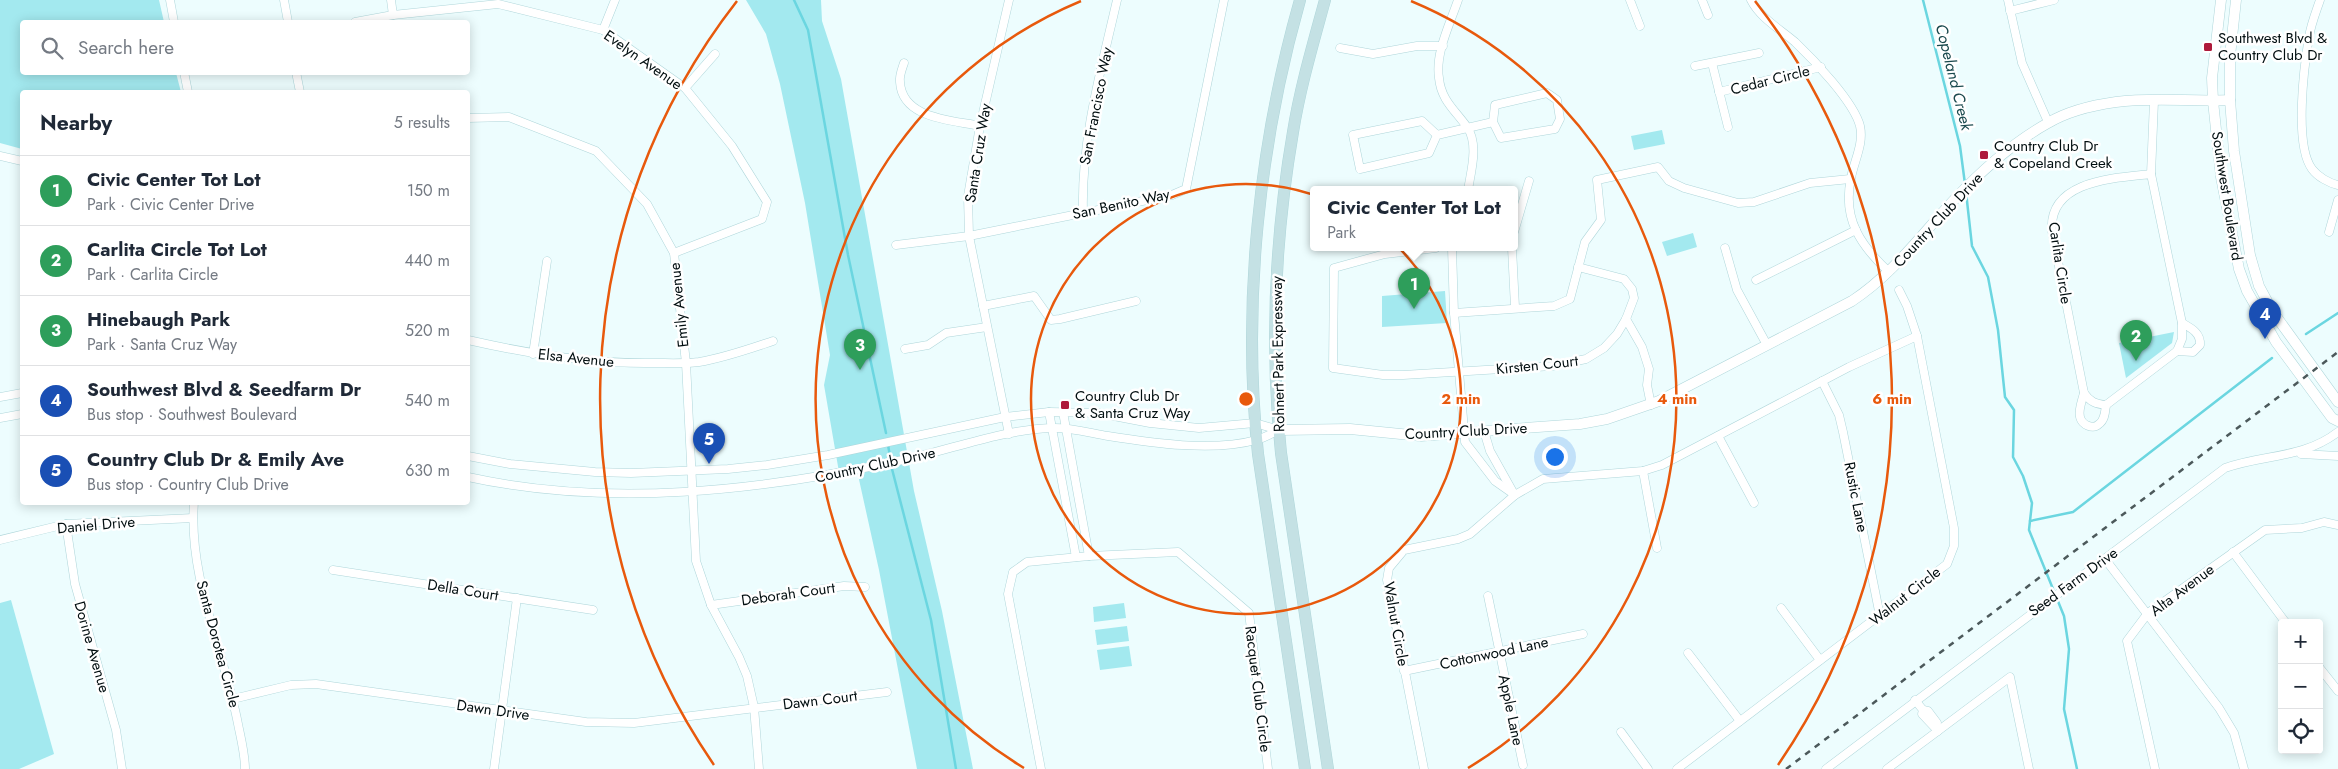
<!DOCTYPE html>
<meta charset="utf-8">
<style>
:root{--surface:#fff;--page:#f2f2f3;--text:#1f2937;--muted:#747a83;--line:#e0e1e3;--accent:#ae1a3b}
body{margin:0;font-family:Jost,sans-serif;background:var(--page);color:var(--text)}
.controls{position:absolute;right:15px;bottom:15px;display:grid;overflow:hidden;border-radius:5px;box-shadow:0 2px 12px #0003}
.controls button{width:45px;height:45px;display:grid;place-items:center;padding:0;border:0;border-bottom:1px solid var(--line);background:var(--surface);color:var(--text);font:25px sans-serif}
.you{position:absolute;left:1554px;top:456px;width:18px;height:18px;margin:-12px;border:4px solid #fff;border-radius:50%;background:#1a73e8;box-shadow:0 0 0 8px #1a73e833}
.badge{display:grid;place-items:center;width:32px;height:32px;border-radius:50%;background:var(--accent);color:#fff;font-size:16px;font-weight:700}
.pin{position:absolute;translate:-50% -41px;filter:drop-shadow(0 1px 2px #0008)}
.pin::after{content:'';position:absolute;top:26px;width:18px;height:15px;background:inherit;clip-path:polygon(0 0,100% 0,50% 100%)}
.popup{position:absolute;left:1310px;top:186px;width:208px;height:65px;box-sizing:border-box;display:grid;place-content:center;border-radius:5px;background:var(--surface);filter:drop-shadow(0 1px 4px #0005);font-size:16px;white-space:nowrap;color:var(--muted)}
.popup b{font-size:19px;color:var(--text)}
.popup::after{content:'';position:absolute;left:50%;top:100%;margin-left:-10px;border:10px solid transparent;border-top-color:var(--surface)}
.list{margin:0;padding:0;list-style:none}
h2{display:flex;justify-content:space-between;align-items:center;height:65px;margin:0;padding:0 20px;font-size:21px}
h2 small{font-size:16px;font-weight:400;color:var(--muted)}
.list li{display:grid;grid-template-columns:32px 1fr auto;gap:15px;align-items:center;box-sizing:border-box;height:70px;padding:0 20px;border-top:1px solid var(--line)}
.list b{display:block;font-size:19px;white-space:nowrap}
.list p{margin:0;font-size:16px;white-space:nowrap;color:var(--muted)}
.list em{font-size:16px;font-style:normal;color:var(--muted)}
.icon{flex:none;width:28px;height:28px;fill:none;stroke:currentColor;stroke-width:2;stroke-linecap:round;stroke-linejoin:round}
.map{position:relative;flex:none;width:2338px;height:769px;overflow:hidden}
.search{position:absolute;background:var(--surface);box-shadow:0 2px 12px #0003;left:20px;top:20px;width:450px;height:55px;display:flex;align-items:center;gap:12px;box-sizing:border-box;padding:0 18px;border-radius:5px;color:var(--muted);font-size:19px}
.panel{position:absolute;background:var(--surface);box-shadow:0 2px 12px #0003;left:20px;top:90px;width:450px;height:415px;border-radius:5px}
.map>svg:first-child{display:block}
</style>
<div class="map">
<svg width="2338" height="769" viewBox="0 0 2338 769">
<rect width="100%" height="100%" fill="#edfdfe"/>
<g fill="#a3e9ef">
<polygon points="0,0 159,0 164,22 22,22 22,72 176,73 181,92 22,92 22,149 0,143"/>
<polygon points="746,0 821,0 822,21 841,79 914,491 942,611 973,769 917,769 879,570 858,475 840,478 824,385 830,355 805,203 780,84 766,34"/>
<polygon points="1662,130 1665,144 1634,150 1631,136"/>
<polygon points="1693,233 1697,247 1667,256 1662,242"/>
<polygon points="1445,291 1447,323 1382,327 1382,296"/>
<polygon points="2174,332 2172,343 2126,378 2119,343"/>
<polygon points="11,600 54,754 19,769 0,769 0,603"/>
<polygon points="1124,603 1126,618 1094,622 1093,607"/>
<polygon points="1127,626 1129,641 1097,645 1095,630"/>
<polygon points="1129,646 1132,666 1100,670 1097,650"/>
</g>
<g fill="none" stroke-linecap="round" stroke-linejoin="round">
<g stroke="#6bd6e0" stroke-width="2.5">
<polyline points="794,0 808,30 848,255 886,433"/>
<polyline points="1923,0 1960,146 1965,184"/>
<polyline points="1966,192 1972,246 1988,277 1998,330 2005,397 2014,410 2013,457 2023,476 2032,503 2029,530 2064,616 2069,649 2064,709 2077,769"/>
<polyline points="2306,334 2338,313"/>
<polyline points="888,445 890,456"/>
<polyline points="892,469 931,620 956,769"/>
<polyline points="2030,521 2073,512 2272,358"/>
</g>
<g stroke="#afd6da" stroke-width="9">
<g id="minor">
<polyline points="170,0 174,22"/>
<polyline points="284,0 288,22"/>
<polyline points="391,0 393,15"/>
<polyline points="1009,0 980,126 968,196 969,236 1009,434"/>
<path d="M1458 0C1450 24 1435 53 1439 78 1441 100 1455 110 1467 127 1479 144 1471 171 1468 190"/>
<polyline points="1630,0 1640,26"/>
<polyline points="1702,0 1708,15"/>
<path d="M1751 0C1760 18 1780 29 1795 42 1813 59 1854 102 1860 126 1864 144 1854 161 1851 178 1842 219 1861 246 1889 272"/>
<polyline points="2008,0 2022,63 2048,122"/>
<path d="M2320 0C2316 12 2311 24 2309 37 2304 66 2294 145 2312 169 2318 177 2329 183 2338 185"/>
<polyline points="2010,11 2054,0"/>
<polyline points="355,22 393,15 498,4 603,30 685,88 732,146 767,202 762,219 674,253"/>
<polyline points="603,30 615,0"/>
<polyline points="1340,48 1373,54 1417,46 1443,46"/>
<path d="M904 63C902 69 899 76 900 82 902 119 952 120 980 126"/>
<polyline points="1712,63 1728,127"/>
<polyline points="1695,66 1759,53"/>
<polyline points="184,72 188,92"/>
<polyline points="296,72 300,92"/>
<polyline points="685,88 715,54"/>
<polyline points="1719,92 1821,67"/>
<polyline points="468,118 509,117 596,151 647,204 674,253 686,363 696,561 711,605 739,657 747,676 754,707 759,769"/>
<polyline points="1437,135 1429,153 1360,169 1353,135 1422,121 1437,135 1493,122 1495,105 1547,93 1557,100 1560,119 1555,129 1501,138 1493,122"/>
<polyline points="0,156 22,161"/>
<path d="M2151 174 2182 323V339L2177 351 2106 405C2096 404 2090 402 2084 393L2052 231C2048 180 2115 178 2151 174Z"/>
<polyline points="2151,174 2154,101"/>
<path d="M1083 212C1081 140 1101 70 1117 0"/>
<polyline points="1514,232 1529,181"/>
<polyline points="2329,232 2338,200"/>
<polyline points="896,245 969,236 1172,195 1186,189 1224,0"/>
<polyline points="1436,248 1385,254 1334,268 1333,368 1383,375 1403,375 1552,366 1586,359 1604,348 1617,334 1626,319 1634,298 1632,289 1624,279 1578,267"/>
<polyline points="1452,248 1454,313 1465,442 1495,481 1515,495"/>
<polyline points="1512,248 1515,307"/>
<polyline points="1725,248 1737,290 1767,345"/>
<polyline points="1756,280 1856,230"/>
<polyline points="983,306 1034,296 1051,320 1060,319 1136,301"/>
<polyline points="1454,313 1554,306 1570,299 1585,242 1601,220 1597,180 1658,167 1669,181 1684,188 1738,203 1754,202 1810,183 1850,179"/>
<polyline points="1626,319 1642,347 1649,369 1647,385 1651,405"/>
<path d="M468 340C529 354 590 364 653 363 668 363 684 364 699 362 724 358 749 349 773 341"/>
<polyline points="905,349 928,345 946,333 987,327"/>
<path d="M2177 351 2193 352 2200 345C2201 333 2191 328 2182 323"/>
<polyline points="533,354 547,261"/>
<polyline points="1822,381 1839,415 1843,432 1880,616"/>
<path d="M2084 393C2082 401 2078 410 2080 417 2082 425 2093 430 2099 424 2105 420 2105 412 2106 405"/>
<polyline points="0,397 22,393"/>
<polyline points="1049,412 1076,557"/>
<polyline points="1063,412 1089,556"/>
<polyline points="0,418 22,414"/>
<polyline points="1484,431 1490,451 1514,494"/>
<polyline points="1718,436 1754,503"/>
<polyline points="2301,454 2338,456"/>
<polyline points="468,456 510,464 595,472 631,473 728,469 767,465 828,455 1005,417 1049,412 1098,413 1150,423 1199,428 1255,423 1279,430"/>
<polyline points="1643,471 1657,548"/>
<path d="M468 477C609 508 758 491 898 461 948 451 999 430 1051 428 1069 427 1090 433 1108 436 1152 443 1213 452 1256 440 1264 438 1271 434 1279 430"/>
<path d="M194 502C188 577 224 651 238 724 241 739 245 754 245 769"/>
<polyline points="66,524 75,584 116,730 122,769"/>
<polyline points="0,540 66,524 193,518"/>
<polyline points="2233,552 2286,623"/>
<polyline points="2105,559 2219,708 2234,733 2244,769"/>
<polyline points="333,570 593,610"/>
<polyline points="1488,596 1523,765"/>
<polyline points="711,605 844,586 865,587"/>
<polyline points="1781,608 1820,660"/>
<polyline points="1688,653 1740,721"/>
<polyline points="2319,667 2338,691"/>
<polyline points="1404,671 1583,634"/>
<polyline points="233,699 291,685 316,684 586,722 634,723 887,692"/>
<polyline points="1915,700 1923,710 1922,714 1938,731"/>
<polyline points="1923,710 1928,711 1937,723 1936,727"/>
<polyline points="1621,732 1648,769"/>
<polyline points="494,769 517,598"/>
<polyline points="1041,769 1008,594 1013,572 1027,562 1089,556 1178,552 1249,613 1268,769"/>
<polyline points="1424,769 1387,580 1389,568 1404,550 1458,539 1470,534 1515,495 1543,479 1643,471 1662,465 1849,367 1917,336"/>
<polyline points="1677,769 1947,564 1954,546 1954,528 1917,336 1907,306 1899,290"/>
<path d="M1826 769 2225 468C2264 454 2303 459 2338 432"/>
<polyline points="1887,769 2010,677 2029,769"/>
<polyline points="2155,769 2127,641 2148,613 2265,530 2302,528 2324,522 2338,525"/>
</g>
</g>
<g stroke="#afd6da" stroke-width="11">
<g id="tertiary">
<polyline points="2221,0 2212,78 2213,101 2221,177 2239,269 2247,291 2276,342 2332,418 2338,421"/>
<polyline points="2236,0 2230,56 2230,100 2234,151 2250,255 2259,286 2273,312 2338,402"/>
<path d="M1279 430 1350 429 1421 436 1484 431 1580 424 1607 419 1659 401 1852 301C1893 274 1921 235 1954 200 1981 171 2014 142 2048 123 2068 111 2094 105 2116 102 2154 97 2193 102 2230 100"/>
</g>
</g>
<g stroke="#afd6da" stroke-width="12">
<g id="secondary">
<path d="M1300 0C1259 144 1242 304 1258 454L1305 769"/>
<path d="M1325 0C1313 44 1300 88 1293 132 1275 237 1270 347 1281 453L1328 769"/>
</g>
</g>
<use href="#minor" stroke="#fff" stroke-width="8"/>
<use href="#tertiary" stroke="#fff" stroke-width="10"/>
<use href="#secondary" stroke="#c4e1e4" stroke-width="11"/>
<polyline stroke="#4c595b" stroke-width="2.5" stroke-dasharray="6 6" stroke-linecap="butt" points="1786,769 2338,352"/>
</g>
<g fill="none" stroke="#e8590c" stroke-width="2.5">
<circle cx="1246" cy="399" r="215"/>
<path d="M1024 768A431 431 0 0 1 1081 1M1411 1A431 431 0 0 1 1468 768"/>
<path d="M714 765A646 646 0 0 1 737 1M1755 1A646 646 0 0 1 1778 765"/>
</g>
<g fill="#ae1a3b" stroke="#fff" stroke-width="2">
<rect x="2203" y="42" width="10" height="10" rx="2.5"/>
<rect x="1979" y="150" width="10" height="10" rx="2.5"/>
<rect x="1060" y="400" width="10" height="10" rx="2.5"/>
</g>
<g text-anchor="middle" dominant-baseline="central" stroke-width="5" stroke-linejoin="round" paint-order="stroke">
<g font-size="15" fill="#020e10" stroke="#fff" text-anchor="start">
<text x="2218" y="38">Southwest Blvd &amp;<tspan x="2218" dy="17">Country Club Dr</tspan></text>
<text x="1994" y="146">Country Club Dr<tspan x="1994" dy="17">&amp; Copeland Creek</tspan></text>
<text x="1075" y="396">Country Club Dr<tspan x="1075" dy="17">&amp; Santa Cruz Way</tspan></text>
</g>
<g font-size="15" fill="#020e10" stroke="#fff">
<text transform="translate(643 60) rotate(35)">Evelyn Avenue</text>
<text transform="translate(1770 80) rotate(-14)">Cedar Circle</text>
<text transform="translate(1096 106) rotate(-79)">San Francisco Way</text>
<text transform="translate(978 153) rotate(-81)">Santa Cruz Way</text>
<text transform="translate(2227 196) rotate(81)">Southwest Boulevard</text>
<text transform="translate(1121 204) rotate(-12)">San Benito Way</text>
<text transform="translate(1938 220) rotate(-47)">Country Club Drive</text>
<text transform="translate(2060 263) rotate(81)">Carlita Circle</text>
<text transform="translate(679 305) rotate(-96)">Emily Avenue</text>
<text transform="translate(1278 354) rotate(-91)">Rohnert Park Expressway</text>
<text transform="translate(576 358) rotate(6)">Elsa Avenue</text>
<text transform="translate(1537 365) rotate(-6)">Kirsten Court</text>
<text transform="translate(1466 431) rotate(-3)">Country Club Drive</text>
<text transform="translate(875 465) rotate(-12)">Country Club Drive</text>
<text transform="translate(1856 497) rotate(79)">Rustic Lane</text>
<text transform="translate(96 525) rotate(-5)">Daniel Drive</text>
<text transform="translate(2073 582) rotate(-36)">Seed Farm Drive</text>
<text transform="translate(463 590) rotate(9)">Della Court</text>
<text transform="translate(2182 590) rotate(-37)">Alta Avenue</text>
<text transform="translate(788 594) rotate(-8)">Deborah Court</text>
<text transform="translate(1905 596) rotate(-38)">Walnut Circle</text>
<text transform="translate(1396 624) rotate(80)">Walnut Circle</text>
<text transform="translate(218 644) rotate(75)">Santa Dorotea Circle</text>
<text transform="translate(92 647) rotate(74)">Dorine Avenue</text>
<text transform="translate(1494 653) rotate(-12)">Cottonwood Lane</text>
<text transform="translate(1258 689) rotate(83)">Racquet Club Circle</text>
<text transform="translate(820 700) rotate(-7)">Dawn Court</text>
<text transform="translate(493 710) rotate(8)">Dawn Drive</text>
<text transform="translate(1511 710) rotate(78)">Apple Lane</text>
</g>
<g font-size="16" font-style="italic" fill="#1a4a4e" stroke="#fff">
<text transform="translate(1954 77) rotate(76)">Copeland Creek</text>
</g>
</g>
<circle cx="1246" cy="399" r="8" fill="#e8590c" stroke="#fff" stroke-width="2.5"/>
<g font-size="15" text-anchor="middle" font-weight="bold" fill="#e8590c" stroke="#fff" stroke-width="5" stroke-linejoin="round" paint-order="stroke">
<text x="1461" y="404">2 min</text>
<text x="1677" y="404">4 min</text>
<text x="1892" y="404">6 min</text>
</g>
</svg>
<div class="controls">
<button>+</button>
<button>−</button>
<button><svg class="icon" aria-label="locate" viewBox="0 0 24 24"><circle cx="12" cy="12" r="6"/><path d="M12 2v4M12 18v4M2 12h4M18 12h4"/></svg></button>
</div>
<div class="you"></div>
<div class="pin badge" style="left:1414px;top:309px;background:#2e9e5b">1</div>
<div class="popup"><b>Civic Center Tot Lot</b>Park</div>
<div class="pin badge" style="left:2136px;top:361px;background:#2e9e5b">2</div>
<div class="pin badge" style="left:860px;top:370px;background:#2e9e5b">3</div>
<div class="pin badge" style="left:2265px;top:339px;background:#1a4fb4">4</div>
<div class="pin badge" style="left:709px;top:464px;background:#1a4fb4">5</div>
<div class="search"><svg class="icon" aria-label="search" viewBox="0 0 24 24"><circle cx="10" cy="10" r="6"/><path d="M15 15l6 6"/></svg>Search here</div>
<section class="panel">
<h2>Nearby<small>5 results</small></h2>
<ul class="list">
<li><span class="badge" style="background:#2e9e5b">1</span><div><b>Civic Center Tot Lot</b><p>Park · Civic Center Drive</p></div><em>150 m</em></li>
<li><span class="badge" style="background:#2e9e5b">2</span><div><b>Carlita Circle Tot Lot</b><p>Park · Carlita Circle</p></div><em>440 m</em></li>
<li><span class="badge" style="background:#2e9e5b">3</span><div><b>Hinebaugh Park</b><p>Park · Santa Cruz Way</p></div><em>520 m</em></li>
<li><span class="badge" style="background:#1a4fb4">4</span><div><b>Southwest Blvd &amp; Seedfarm Dr</b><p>Bus stop · Southwest Boulevard</p></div><em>540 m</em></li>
<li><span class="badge" style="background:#1a4fb4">5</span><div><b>Country Club Dr &amp; Emily Ave</b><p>Bus stop · Country Club Drive</p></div><em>630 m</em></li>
</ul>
</section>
</div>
